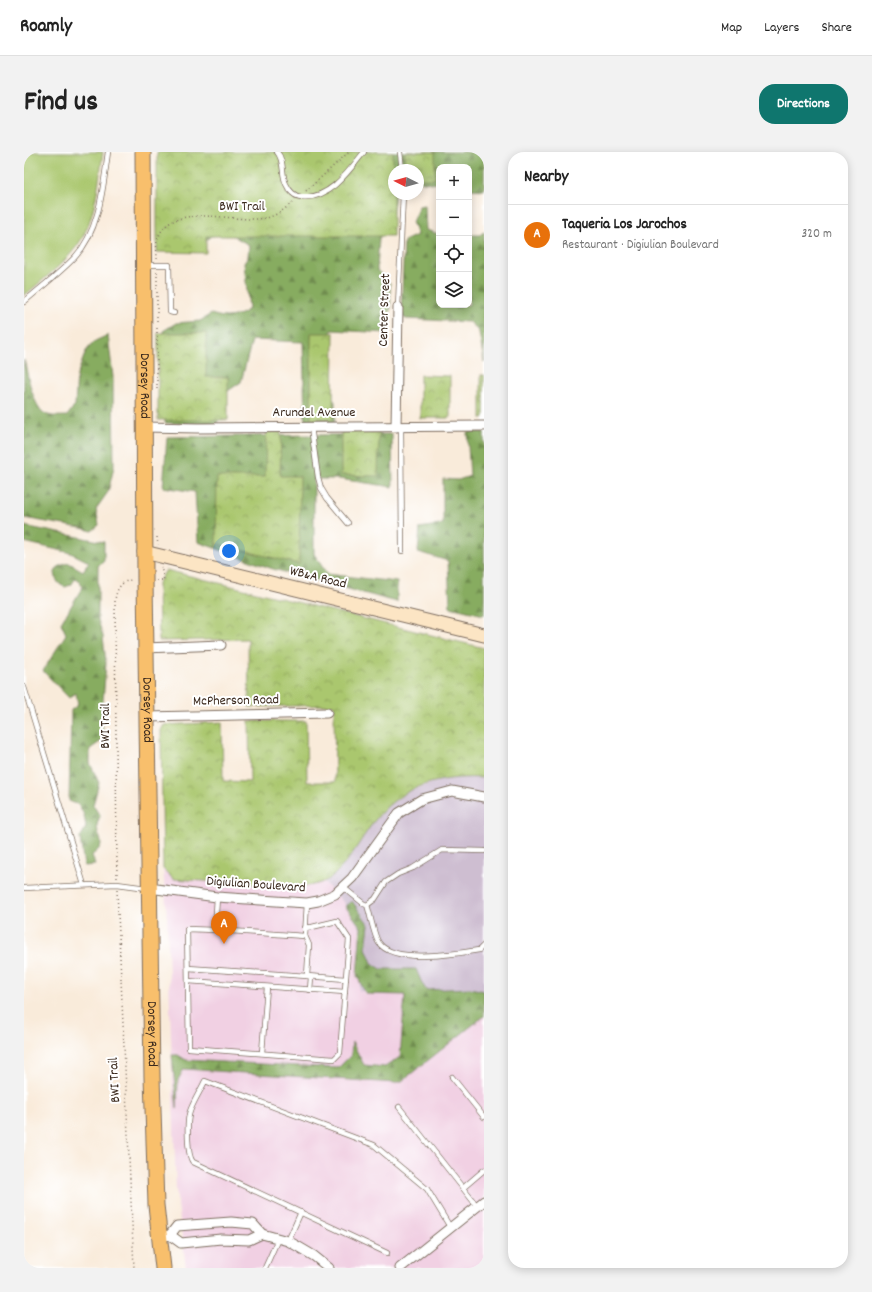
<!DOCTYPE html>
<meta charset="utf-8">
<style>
:root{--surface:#fff;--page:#f2f2f2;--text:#222;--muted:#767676;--line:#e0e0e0;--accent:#0f766e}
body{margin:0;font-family:Dekko,sans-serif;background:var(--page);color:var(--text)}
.controls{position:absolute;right:12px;top:12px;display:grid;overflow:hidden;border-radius:8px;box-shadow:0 2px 10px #0003}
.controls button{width:36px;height:36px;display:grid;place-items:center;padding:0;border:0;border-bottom:1px solid var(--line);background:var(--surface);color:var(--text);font:20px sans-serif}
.compass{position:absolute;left:364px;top:12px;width:36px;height:36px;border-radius:50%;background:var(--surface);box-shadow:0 2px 10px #0003;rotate:275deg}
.you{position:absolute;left:205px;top:399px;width:14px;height:14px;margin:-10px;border:3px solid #fff;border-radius:50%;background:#1a73e8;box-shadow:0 0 0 6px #1a73e833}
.badge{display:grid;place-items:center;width:26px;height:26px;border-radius:50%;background:var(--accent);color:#fff;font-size:13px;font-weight:700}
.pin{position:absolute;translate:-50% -33px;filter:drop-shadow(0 1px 2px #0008)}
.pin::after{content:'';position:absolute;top:21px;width:14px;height:12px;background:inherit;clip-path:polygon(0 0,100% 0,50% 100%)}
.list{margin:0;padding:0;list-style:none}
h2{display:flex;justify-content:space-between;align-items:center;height:52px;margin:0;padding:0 16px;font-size:17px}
h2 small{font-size:13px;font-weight:400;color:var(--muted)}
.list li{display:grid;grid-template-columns:26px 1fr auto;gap:12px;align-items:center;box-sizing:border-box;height:60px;padding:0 16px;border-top:1px solid var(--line)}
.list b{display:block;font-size:15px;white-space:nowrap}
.list p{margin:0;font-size:13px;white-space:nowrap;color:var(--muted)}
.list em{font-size:13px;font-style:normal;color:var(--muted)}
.icon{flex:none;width:22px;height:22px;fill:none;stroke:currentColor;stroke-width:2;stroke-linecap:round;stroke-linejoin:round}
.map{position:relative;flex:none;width:460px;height:1116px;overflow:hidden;border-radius:16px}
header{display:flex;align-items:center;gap:24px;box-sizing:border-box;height:56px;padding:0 20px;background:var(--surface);border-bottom:1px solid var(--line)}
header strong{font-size:19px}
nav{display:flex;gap:22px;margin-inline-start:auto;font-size:14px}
.intro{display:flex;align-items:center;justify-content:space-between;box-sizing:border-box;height:96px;padding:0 24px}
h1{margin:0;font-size:28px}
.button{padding:10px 18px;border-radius:16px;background:var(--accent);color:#fff;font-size:14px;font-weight:700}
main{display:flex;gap:24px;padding:0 24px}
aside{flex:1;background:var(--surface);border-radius:16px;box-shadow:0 2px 10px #0003}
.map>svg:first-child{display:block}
</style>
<header>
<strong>Roamly</strong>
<nav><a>Map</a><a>Layers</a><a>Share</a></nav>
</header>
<div class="intro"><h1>Find us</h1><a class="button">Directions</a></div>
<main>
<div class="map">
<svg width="460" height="1116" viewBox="0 0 460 1116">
<defs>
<pattern id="forest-firs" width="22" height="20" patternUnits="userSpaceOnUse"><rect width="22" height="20" fill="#87ac61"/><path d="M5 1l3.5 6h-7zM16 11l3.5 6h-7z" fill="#708c4f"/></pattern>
<pattern id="park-crowns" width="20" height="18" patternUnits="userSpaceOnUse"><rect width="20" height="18" fill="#aac76e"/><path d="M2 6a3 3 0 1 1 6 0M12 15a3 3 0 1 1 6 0" fill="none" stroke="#8ca25a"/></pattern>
</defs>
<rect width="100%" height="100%" fill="#fff"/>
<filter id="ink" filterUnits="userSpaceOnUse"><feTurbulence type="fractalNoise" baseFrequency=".025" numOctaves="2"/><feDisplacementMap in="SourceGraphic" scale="8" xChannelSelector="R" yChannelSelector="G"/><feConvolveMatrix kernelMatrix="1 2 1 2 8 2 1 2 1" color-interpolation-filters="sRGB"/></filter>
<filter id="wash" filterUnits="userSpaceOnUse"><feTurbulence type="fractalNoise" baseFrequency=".012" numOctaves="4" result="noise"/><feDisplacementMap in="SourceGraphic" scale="16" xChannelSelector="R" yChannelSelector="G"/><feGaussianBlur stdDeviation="0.9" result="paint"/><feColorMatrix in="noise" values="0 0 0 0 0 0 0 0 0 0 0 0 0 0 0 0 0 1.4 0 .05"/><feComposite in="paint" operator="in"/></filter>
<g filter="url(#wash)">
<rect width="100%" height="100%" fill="#f9ebda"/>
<polygon fill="#f1d0e3" points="139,717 149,727 299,729 320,751 339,781 460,849 460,1116 162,1116 152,1037 143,764"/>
<polygon fill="#cebed1" points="432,626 460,626 460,849 335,839 339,781 320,751 299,729 363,654 385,639 419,627"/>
<path fill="#aac76e" stroke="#727846" d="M0 0H79C75 29 71 70 53 94 39 113 18 128 0 144Z"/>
<g fill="url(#forest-firs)" stroke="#616b40">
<path d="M330 0H460V38L445 37V15H415V32L394 29V18H370L371 42 367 76 355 86 353 118 366 131 367 156 361 168 364 181 307 178V243L311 250V270L281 271 279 190 228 188 217 230 204 239 193 272 141 271 139 179 152 171 176 169 187 162C202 167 212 166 225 157L220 111 224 105 225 93 206 82 187 84 179 91 143 90Z"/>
<polygon points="401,53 402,78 415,82 415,153 445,153 445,83 456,83 460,79 460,210 455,180 446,170 382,167 377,164 380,89 393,83 388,70 395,54"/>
<path d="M84 183 89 225 90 315 84 340 72 357 75 373 68 379 57 376 0 366V208C4 222 9 259 24 263 30 265 37 264 43 264L51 253 53 223 62 199 71 189Z"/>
<polygon points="443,280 460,280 460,463 426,455 424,409 394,400 396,376 419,372 419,327 434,328 446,324"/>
<polygon points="368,282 369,335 315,327 290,327 290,402 303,422 373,430 373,450 249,417 174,390 171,340 139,335 143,285"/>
<path d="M0 374 80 390V408L74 414V468L79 484 82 511 78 563 79 588 66 597V611L75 631 69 653 76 664C75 667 73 671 73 674 74 688 84 692 68 703L71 713 60 714 56 686 62 675 60 663 55 653 45 649 47 558 54 553 52 541 45 546 19 519 42 482 37 471 58 436 56 429 52 426 47 433 41 435C33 432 32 428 31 420L35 414 45 411 59 419 65 410 47 401 0 390Z"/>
<polygon points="328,749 345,773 342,796 348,811 357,817 392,817 397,829 402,838 446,836 460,839 460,864 378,929 371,931 160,917 154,928 153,957 148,903 154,903 162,908 314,916 327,903 328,890 340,913 361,915 376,905 381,843 342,842 333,824 337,775 321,754"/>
</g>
<g fill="url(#park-crowns)" stroke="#727846">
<polygon points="133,0 369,0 369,84 182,84 182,101 133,100"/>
<polygon points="381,0 411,0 411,27 394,27 394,18 381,18"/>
<polygon points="134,181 182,181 182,225 204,225 204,268 134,268"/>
<polygon points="287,181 310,181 309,267 287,267"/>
<polygon points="396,223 426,224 426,266 396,266"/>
<rect x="457" y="223" width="3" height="43"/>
<polygon points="242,279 257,279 256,324 276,324 275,412 192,392 193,325 241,325"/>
<polygon points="317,279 355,279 354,324 317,323"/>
<path d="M142 418 460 496V626C425 624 389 630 363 655 342 674 332 703 310 723 301 732 286 734 273 735L149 727 139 717 137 578 140 573 198 570 199 629 226 630 225 569H282L283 630H311L310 553 225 555 224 487 135 489 134 431Z"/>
</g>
</g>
<g filter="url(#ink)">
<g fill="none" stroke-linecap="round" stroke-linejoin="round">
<g stroke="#7e6e60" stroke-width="6">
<g id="lane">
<path d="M253 0C261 9 257 22 262 32 265 39 271 45 278 45 305 48 325 19 340 0"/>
<polyline points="376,0 378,18"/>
<polyline points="121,113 145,113 146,160 150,161"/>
<path d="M0 150C17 135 36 121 51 105 76 78 79 35 84 0"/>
<polyline points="374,155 379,42"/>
<polyline points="287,275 294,325 297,336 303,346 324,371"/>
<polyline points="377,275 378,399"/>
<polyline points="0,535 60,733"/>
<polyline points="319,735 340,752 343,753 351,747 362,730 374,722 389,716 418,698 460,699"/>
<polyline points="0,736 93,732 123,736"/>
<polyline points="193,745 191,778 281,784 283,751"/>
<path d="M343 753C346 761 350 785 355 791 370 812 431 802 455 798L460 793"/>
<polyline points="191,778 163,777 165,896 310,907 316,901 325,787 313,769 288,775 281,776"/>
<polyline points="281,784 285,793 283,824 322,827"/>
<polyline points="164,816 283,824"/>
<polyline points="164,829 321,840"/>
<polyline points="286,838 287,825"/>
<polyline points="238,901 243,835"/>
<polyline points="428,925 460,965"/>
<polyline points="375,955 453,1054"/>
<polyline points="439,1036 460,1018"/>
<polyline points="264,1089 277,1060"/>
<path d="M363 1101 169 1010C163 1004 163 972 165 963 166 955 177 938 181 929L350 993 403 1037 426 1075"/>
<polyline points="241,1116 254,1087"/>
</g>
</g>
<g stroke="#7e6e60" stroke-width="11">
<g id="street">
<polyline points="120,275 173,276 460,274"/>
<polyline points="372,275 374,155"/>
<polyline points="121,496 197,493"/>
<polyline points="122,565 303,561"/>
<polyline points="125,736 193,745 267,750 283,751 294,749 311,742 328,726 375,661 398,647 428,639 460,645"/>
<polyline points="146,1083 153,1074 207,1070 229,1072 238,1082 264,1089 273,1094 290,1104 305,1116"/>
<polyline points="140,1084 146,1083 157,1091 197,1087 225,1088 238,1082"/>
<polyline points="376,1116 460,1049"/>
</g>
</g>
<g stroke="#7e6e60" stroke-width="15">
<polyline id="secondary" points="120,400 460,483"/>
</g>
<g stroke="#7e6e60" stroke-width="17">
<g id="primary">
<path id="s1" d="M119 0 121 428 128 925 132 1053 139 1116"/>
</g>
</g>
<g stroke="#7e6e60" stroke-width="1.5" stroke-dasharray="1 3" stroke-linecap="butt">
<polyline points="282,39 325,0"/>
<path d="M133 107C133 102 132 95 133 89 144 47 211 72 241 66 253 64 261 57 270 49"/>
<polyline points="133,237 133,119"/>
<polyline points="133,385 134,393"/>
<polyline points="133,428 140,428 137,415"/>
<path d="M93 726 91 449C92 438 97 428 109 428"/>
<polyline points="93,738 110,1116"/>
</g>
<use href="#lane" stroke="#fff" stroke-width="4.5"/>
<use href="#street" stroke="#fff" stroke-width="9"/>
<use href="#secondary" stroke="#fce5c4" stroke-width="13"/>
<use href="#primary" stroke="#f8bf6c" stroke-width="15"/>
</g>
</g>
<g text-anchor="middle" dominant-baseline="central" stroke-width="4" stroke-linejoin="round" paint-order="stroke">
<g font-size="14" fill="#3b2a1e" stroke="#fff">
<text x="218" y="55">BWI Trail</text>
<text transform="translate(361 158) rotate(-88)">Center Street</text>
<text stroke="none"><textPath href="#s1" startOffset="234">Dorsey Road</textPath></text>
<text x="290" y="261">Arundel Avenue</text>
<text transform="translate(294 426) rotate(14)">WB&amp;A Road</text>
<text transform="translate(212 549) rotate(-1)">McPherson Road</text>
<text stroke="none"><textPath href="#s1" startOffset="558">Dorsey Road</textPath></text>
<text transform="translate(82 574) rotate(-90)">BWI Trail</text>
<text transform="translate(232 733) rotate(4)">Digiulian Boulevard</text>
<text stroke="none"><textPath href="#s1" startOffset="882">Dorsey Road</textPath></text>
<text transform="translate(91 928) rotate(-93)">BWI Trail</text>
</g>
</g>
</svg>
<div class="controls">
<button>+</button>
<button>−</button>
<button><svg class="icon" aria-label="locate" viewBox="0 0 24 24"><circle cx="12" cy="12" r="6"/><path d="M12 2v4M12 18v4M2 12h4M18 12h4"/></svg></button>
<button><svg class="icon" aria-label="layers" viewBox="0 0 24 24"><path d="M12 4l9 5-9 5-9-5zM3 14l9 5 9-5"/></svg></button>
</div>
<svg class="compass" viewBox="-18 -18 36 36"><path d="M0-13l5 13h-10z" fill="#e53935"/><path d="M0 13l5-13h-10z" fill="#767676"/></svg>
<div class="you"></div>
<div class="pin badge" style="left:200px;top:792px;background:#e8710a">A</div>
</div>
<aside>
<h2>Nearby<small></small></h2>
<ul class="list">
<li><span class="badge" style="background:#e8710a">A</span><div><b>Taqueria Los Jarochos</b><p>Restaurant · Digiulian Boulevard</p></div><em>320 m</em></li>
</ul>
</aside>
</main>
